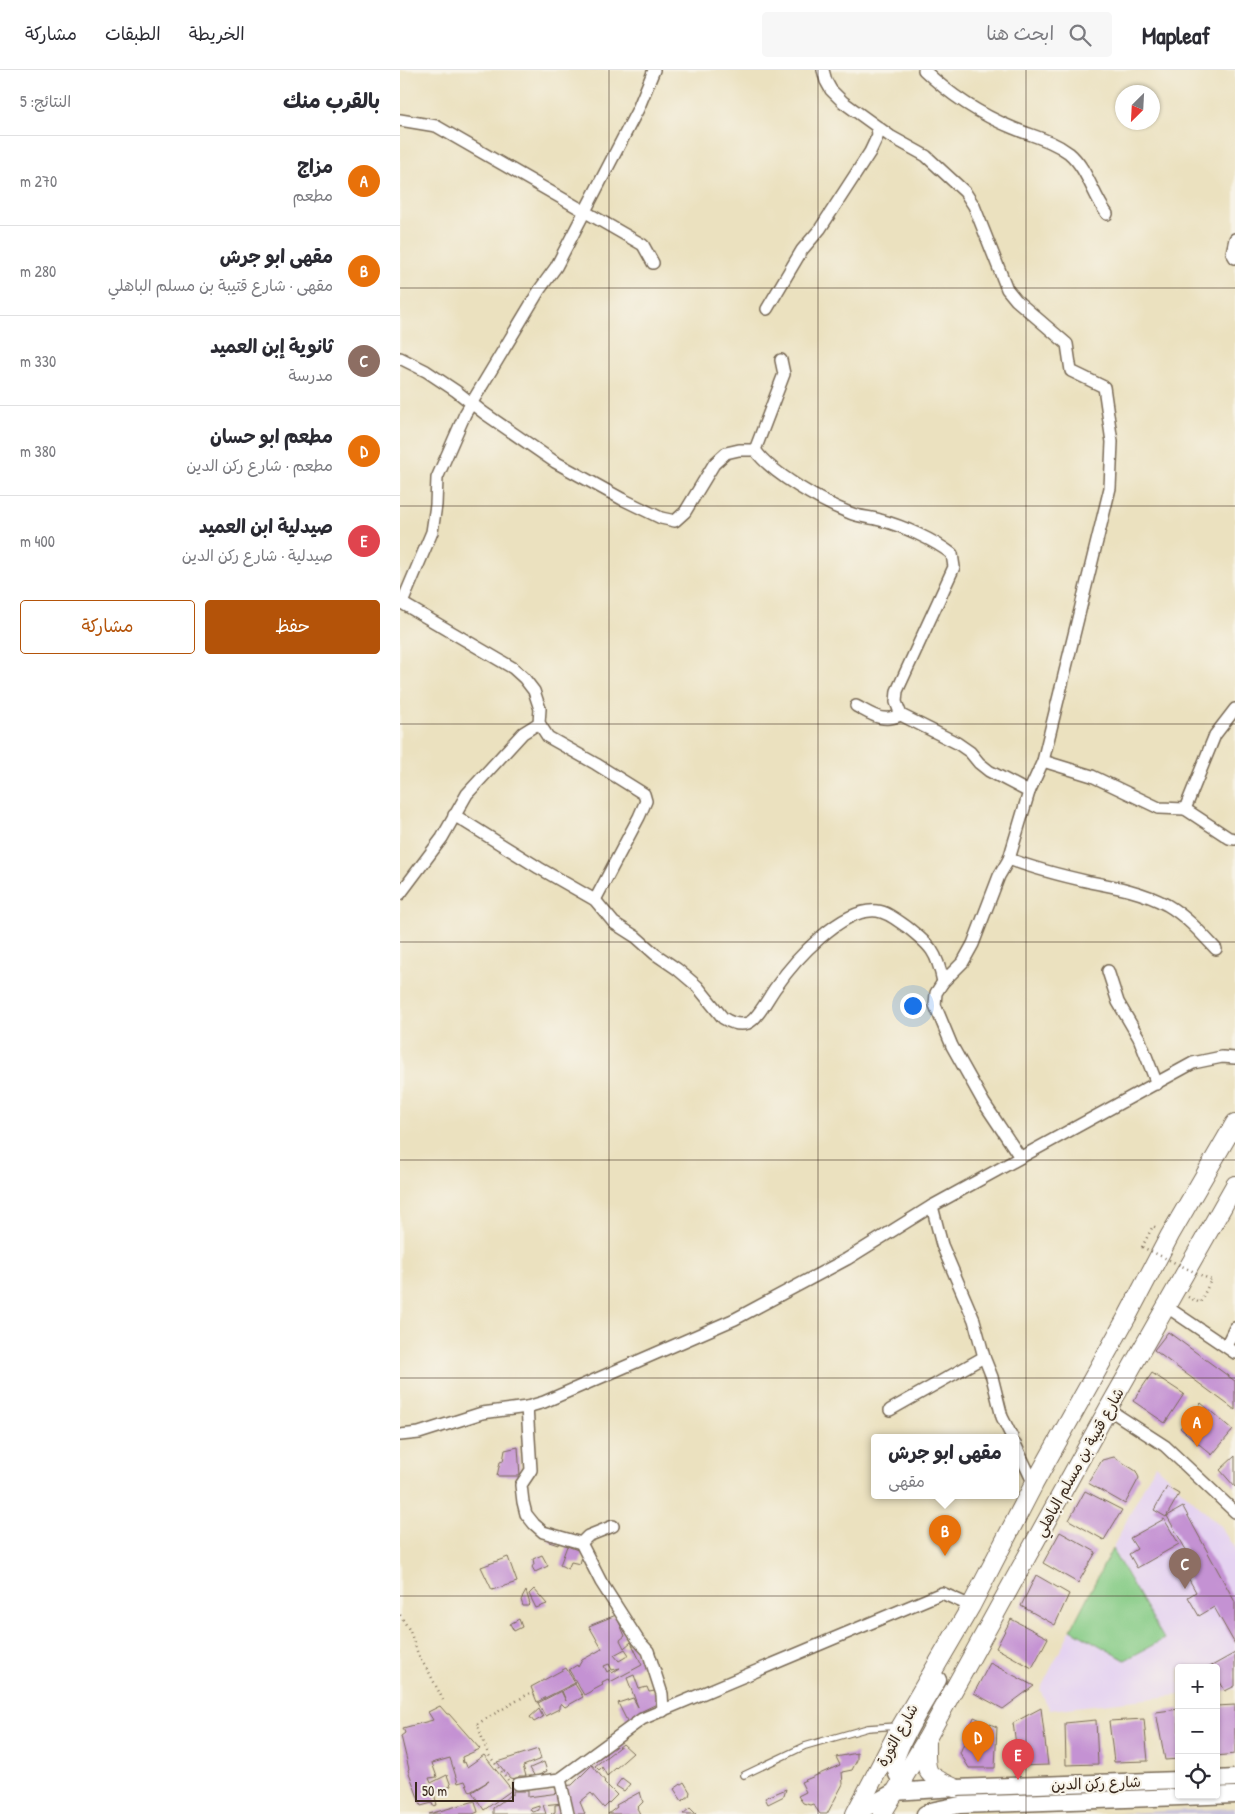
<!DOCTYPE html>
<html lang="ar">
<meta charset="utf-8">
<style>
:root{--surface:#fff;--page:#f7f7f7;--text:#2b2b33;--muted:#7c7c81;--line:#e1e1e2;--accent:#b45309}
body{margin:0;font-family:"Patrick Hand","Playpen Sans Arabic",sans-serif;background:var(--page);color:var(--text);direction:rtl}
.controls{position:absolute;right:15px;bottom:15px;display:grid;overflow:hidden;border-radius:5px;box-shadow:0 1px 4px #0004}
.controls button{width:45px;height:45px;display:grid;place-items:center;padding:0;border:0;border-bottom:1px solid var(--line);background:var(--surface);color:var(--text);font:25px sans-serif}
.compass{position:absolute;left:715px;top:15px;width:45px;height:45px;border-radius:50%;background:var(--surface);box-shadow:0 1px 4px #0004;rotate:204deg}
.scale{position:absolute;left:15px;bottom:12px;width:99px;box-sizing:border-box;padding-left:5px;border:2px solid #3b2a1e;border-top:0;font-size:14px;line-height:18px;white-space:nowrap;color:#3b2a1e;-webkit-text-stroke:4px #f7f3e8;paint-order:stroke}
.you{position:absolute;left:512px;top:935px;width:18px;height:18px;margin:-12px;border:4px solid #fff;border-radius:50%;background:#1a73e8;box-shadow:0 0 0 8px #1a73e833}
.badge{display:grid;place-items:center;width:32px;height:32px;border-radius:50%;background:var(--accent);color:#fff;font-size:16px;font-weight:700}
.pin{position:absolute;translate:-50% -41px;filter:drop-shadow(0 1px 2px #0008)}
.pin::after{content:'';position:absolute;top:26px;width:18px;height:15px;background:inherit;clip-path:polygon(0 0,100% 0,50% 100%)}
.popup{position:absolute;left:471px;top:1364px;width:148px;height:65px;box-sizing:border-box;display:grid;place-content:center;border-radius:5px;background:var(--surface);filter:drop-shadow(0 1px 4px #0005);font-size:16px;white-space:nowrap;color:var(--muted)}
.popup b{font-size:19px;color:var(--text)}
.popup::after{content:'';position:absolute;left:50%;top:100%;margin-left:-10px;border:10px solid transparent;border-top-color:var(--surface)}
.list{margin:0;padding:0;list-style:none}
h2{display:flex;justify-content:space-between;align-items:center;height:65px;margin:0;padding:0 20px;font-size:21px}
h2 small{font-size:16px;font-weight:400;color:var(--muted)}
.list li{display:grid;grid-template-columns:32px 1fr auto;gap:15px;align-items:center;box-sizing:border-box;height:90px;padding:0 20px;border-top:1px solid var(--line)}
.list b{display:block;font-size:19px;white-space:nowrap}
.list p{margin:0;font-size:16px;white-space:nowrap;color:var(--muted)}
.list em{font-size:16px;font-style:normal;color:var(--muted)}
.actions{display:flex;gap:10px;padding:15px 20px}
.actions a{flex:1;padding:11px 0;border:1px solid var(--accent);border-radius:5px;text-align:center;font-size:18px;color:var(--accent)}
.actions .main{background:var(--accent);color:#fff}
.icon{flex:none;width:28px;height:28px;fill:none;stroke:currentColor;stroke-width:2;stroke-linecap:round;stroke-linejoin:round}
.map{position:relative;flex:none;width:835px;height:1744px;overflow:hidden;direction:ltr}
header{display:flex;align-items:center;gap:30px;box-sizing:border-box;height:70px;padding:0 25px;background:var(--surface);border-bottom:1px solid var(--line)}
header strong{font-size:24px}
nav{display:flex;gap:28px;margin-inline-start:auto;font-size:18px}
.search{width:350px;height:45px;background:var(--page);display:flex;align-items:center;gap:12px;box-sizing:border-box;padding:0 18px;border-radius:5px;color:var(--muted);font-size:19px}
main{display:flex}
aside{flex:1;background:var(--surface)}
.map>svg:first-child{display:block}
</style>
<header>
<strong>Mapleaf</strong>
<div class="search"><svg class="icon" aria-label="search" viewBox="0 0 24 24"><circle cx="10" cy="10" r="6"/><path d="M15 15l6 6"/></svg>ابحث هنا</div>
<nav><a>الخريطة</a><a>الطبقات</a><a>مشاركة</a></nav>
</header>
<main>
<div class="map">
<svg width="835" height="1744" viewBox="0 0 835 1744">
<rect width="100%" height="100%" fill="#f7f3e8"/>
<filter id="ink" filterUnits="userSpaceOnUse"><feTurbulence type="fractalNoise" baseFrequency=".02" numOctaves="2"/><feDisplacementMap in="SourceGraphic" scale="10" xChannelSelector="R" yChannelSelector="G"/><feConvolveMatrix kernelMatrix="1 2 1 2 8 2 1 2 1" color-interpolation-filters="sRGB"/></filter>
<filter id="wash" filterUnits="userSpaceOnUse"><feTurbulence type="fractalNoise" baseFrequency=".0096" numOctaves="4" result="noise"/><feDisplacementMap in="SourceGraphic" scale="20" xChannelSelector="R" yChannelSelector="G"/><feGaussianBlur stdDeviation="1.12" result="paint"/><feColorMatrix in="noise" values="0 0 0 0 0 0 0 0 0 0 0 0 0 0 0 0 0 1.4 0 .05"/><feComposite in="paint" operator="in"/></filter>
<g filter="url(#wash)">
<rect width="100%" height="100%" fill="#ebe1bf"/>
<polygon fill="#e5d3f1" points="755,1395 820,1456 835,1479 835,1619 816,1621 816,1598 779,1598 779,1625 650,1640 640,1620 671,1559 725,1590 763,1569 712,1479"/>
<polygon fill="#c7c0d9" points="835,1738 835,1744 705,1744"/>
<polygon fill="#87cc87" stroke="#617b52" points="712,1479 764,1569 725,1590 671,1559"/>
<g id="blocks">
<g fill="#c492d3" fill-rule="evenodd">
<polygon points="768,1262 835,1311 835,1340 754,1280"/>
<polygon points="752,1303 784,1324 765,1353 733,1331"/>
<polygon points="801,1333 833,1360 812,1385 780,1358"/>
<polygon points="118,1377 120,1406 97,1406 100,1392 103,1391 105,1380"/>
<polygon points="835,1386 835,1417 820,1400"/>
<polygon points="714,1387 736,1401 739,1408 725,1434 688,1413 702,1390"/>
<polygon points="767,1417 779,1424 766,1447 754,1440"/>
<polygon points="685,1421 722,1440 704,1470 669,1450"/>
<polygon points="783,1437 835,1532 835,1574 814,1537 799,1546 788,1527 796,1522 780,1493 789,1489 793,1496 795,1496 767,1446"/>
<polygon points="764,1449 779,1474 737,1498 729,1484 737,1479 730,1468"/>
<polygon points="660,1462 696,1482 678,1513 643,1493"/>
<polygon points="150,1468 159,1471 158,1475 149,1472"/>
<polygon points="167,1476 183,1482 180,1494 171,1492 168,1499 160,1495"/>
<polygon points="142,1485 148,1496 135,1502 132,1497 134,1494 133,1489"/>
<polygon points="108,1487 117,1512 92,1520 81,1497"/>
<polygon points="636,1505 669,1524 655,1555 621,1536"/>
<polygon points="134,1519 147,1534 136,1538 129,1524"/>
<polygon points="126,1521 130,1534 128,1536 123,1536 121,1530"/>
<path d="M216 1545 225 1566 220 1570 224 1578 231 1572 242 1595 210 1612 208 1609 202 1612 203 1615 184 1625 169 1600 177 1595 178 1597 182 1590 202 1579 189 1556ZM225 1579 229 1585 219 1591 214 1585ZM209 1594 212 1600 220 1598 212 1603 210 1600 207 1602 204 1596Z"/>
<polygon points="119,1549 122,1557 114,1561 110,1554"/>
<polygon points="611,1549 648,1568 632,1598 596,1578"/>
<polygon points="835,1583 835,1616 825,1621 819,1610 816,1612 816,1598 808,1598"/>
<polygon points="590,1593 634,1616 603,1639 574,1623"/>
<polygon points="166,1598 175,1613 137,1632 131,1617"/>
<polygon points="234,1605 239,1619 247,1617 249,1622 255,1621 259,1633 240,1642 242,1645 229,1655 218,1633 233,1628 238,1637 227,1608"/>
<polygon points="175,1614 183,1627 165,1637 161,1633 159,1636 159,1639 145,1646 138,1633 161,1621 166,1631 162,1621"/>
<polygon points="835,1635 835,1684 816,1686 816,1636"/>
<polygon points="40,1636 47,1644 49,1644 80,1679 62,1687 63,1693 65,1692 67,1697 84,1685 112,1720 84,1740 72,1722 89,1711 70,1722 65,1711 58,1713 50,1688 32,1693 37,1707 29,1708 31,1713 47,1705 51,1716 34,1723 37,1735 33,1736 32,1733 21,1736 8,1700 9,1699 1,1666 5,1663 3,1658 33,1650 28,1642"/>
<polygon points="641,1638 648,1695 619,1696 613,1653"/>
<polygon points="139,1639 143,1647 134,1652 130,1647"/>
<polygon points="779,1639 779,1689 765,1690 756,1642"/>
<polygon points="574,1647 597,1657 595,1698 569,1698 560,1683"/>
<polygon points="744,1649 748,1691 714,1692 709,1651"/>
<polygon points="696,1650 698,1694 666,1695 665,1653"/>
<polygon points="223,1674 233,1683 207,1706 202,1697 199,1700 195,1696"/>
<polygon points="138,1679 141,1689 123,1696 126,1706 119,1706 118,1709 110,1708 97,1692"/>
<polygon points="457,1683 457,1690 452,1700 442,1702 443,1714 427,1744 420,1744 413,1734 410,1735 403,1733 398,1726 406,1722 401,1712 440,1695 436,1687"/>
<polygon points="144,1692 147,1701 135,1707 130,1698"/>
<polygon points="192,1695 205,1711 204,1712 217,1725 204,1738 191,1723 180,1732 185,1744 172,1744 164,1716 172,1715"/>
<polygon points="222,1708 230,1714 224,1721 216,1716"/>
<polygon points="284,1712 290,1722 289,1726 282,1731 274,1719"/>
<polygon points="386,1719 384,1726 368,1734 365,1728"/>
<path d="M113 1721H128V1727L159 1723 162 1733 143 1735 146 1744H93V1738L112 1724 113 1725ZM139 1736V1740L132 1742 130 1739Z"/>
<polygon points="240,1722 243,1732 237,1738 240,1744 208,1744 217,1737 216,1735"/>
<polygon points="75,1731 78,1742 73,1744 29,1744"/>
<polygon points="163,1734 165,1744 151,1744 155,1742 155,1735"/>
<polygon points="290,1738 296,1744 283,1744"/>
</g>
</g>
</g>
<g filter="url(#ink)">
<use href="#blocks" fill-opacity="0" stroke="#796a56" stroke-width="1"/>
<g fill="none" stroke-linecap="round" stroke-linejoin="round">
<g stroke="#796a56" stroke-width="8">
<polyline id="service" points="344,1705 405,1676 468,1658 497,1656"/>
</g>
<g stroke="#796a56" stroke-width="14">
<g id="minor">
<polyline points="423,0 426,11 431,20 443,32 490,66 526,86 565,122 574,136 607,219 616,230 667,274 671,301 704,317 712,372 710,418 643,691 629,722 609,789 599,806 573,874 563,892 543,912 536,923 535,935 552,976 584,1033 620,1087"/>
<path d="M524 0C551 26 579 44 613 58 632 66 652 70 669 83 687 98 693 125 707 144"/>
<polyline points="0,50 36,56 243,175 253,193"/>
<polyline points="835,169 832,183 835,188"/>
<polyline points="367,239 402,180 420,159 470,82 478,65 477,57"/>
<polyline points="0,288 26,301 56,321 84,343 155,392 222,429 261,448 275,451 285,442 314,394 326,383 339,380 355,380"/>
<path d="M355 380C372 404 422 432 450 443 459 447 470 447 480 450 503 456 534 470 552 484L554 497 497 621 496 632 501 645 557 673 570 682 579 693 589 701 629 722"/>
<polyline points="355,380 384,304 381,290"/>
<polyline points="0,532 113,598 124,608 134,621 140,639 139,653 148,667 196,694 244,724 246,731 239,747 195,830"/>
<polyline points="2,533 32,462 36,435 37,408 65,344 140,219 156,197 238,39 254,0"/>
<path d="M456 636C473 645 482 653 501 645"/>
<polyline points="643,691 692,706 759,738 785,739 815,665 835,639"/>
<polyline points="785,739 829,768 835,769"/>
<path d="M54 745 139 798 195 830 214 853 236 867 255 884 277 899 297 916 323 948C331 953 339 956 348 953 358 949 369 926 376 917 394 891 442 837 477 841 488 842 498 851 507 857 531 876 537 882 543 912"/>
<path d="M609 789C635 799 663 806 690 812 717 817 743 822 767 835 786 846 801 863 816 879"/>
<polyline points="0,824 42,768 67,724 123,663 139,653"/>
<polyline points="708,901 718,932 739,968 757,1014"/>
<polyline points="532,1136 542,1175 574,1250 584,1287 592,1307 602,1347 612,1367"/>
<polyline points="767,1237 835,1283"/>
<polyline points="826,1276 835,1258"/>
<polyline points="127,1337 131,1400 121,1415 123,1432 126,1444 134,1454 143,1462 181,1473 201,1512 238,1570 248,1581 262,1624 263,1641"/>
<polyline points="708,1339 765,1376 835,1442"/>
<polyline points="490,1340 584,1287"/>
<polyline points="0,1365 19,1363 82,1343 127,1337 144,1332 335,1249 447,1189 532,1136 793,993 822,987 835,988"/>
<polyline points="615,1374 634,1414"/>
<polyline points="181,1473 188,1466 213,1456"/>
<polyline points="160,1709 168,1744"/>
<polyline points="118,1714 160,1709 242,1649 542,1523 571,1536"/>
</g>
</g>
<g stroke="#796a56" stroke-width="19">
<g id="secondary">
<polyline points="816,1709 835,1708"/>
<path d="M509 1720C503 1714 496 1706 495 1697 494 1680 528 1627 538 1610"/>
<polyline points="460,1744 464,1739 494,1722 555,1718 779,1710"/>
<polyline points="525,1744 535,1740 560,1735 835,1725"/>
</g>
</g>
<g stroke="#796a56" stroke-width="20">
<g id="primary">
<path d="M526 1670C526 1705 523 1703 555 1718"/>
<polyline points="455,1744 501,1656 571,1536 634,1414 728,1245 770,1165 835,1053"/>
<polyline points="482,1744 526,1670 708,1339 835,1115"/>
</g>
</g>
<g stroke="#796a56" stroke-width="2.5" stroke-dasharray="1 4" stroke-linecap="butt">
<polyline points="742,1177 753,1156 757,1158"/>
<polyline points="788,1227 800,1233 811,1210"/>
<polyline points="0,1545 10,1561 19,1587 29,1602 43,1630"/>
<polyline points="108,1710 88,1684 77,1654 130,1623"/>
</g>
<use href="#service" stroke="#fff" stroke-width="5.5"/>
<use href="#minor" stroke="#fff" stroke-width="11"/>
<use href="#secondary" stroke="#fff" stroke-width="16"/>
<use href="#primary" stroke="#fff" stroke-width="18"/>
<polyline stroke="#796a56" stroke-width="2.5" stroke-dasharray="1 4" stroke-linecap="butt" points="742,1177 811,1210"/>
</g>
</g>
<path fill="none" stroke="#3b2a1e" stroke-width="1" stroke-opacity="0.55" d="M209 0V1744M418 0V1744M626 0V1744M0 218H835M0 436H835M0 654H835M0 872H835M0 1090H835M0 1308H835M0 1526H835"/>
<g text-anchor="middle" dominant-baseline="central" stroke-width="4.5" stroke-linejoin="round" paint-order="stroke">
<g font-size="15" fill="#3b2a1e" stroke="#f7f3e8">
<text transform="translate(679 1392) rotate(-61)">شارع قتيبة بن مسلم الباهلي</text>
<text transform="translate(497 1665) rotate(-61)">شارع الثورة</text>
<text transform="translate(696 1713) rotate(-2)">شارع ركن الدين</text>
</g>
</g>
</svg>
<div class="controls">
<button>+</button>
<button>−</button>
<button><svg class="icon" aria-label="locate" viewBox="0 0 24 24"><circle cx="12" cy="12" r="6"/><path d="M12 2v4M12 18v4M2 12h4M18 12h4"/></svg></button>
</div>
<svg class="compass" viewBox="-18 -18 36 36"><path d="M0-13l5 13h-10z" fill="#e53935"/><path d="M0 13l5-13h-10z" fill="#7c7c81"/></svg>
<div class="scale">50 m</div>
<div class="you"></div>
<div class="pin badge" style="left:797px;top:1377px;background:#e8710a">A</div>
<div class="pin badge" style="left:545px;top:1486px;background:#e8710a">B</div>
<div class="popup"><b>مقهى ابو جرش</b>مقهى</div>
<div class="pin badge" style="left:785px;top:1519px;background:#8d6e63">C</div>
<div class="pin badge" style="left:578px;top:1692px;background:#e8710a">D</div>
<div class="pin badge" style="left:618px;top:1710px;background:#e0444e">E</div>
</div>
<aside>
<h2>بالقرب منك<small>النتائج: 5</small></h2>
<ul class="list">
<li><span class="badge" style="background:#e8710a">A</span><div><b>مزاج</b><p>مطعم</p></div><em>270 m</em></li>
<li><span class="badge" style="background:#e8710a">B</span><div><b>مقهى ابو جرش</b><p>مقهى · شارع قتيبة بن مسلم الباهلي</p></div><em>280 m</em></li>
<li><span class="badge" style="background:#8d6e63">C</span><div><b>ثانوية إبن العميد</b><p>مدرسة</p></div><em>330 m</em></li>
<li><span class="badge" style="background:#e8710a">D</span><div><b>مطعم ابو حسان</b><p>مطعم · شارع ركن الدين</p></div><em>380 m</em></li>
<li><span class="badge" style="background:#e0444e">E</span><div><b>صيدلية ابن العميد</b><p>صيدلية · شارع ركن الدين</p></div><em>400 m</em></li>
</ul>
<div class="actions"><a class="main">حفظ</a><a>مشاركة</a></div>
</aside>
</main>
